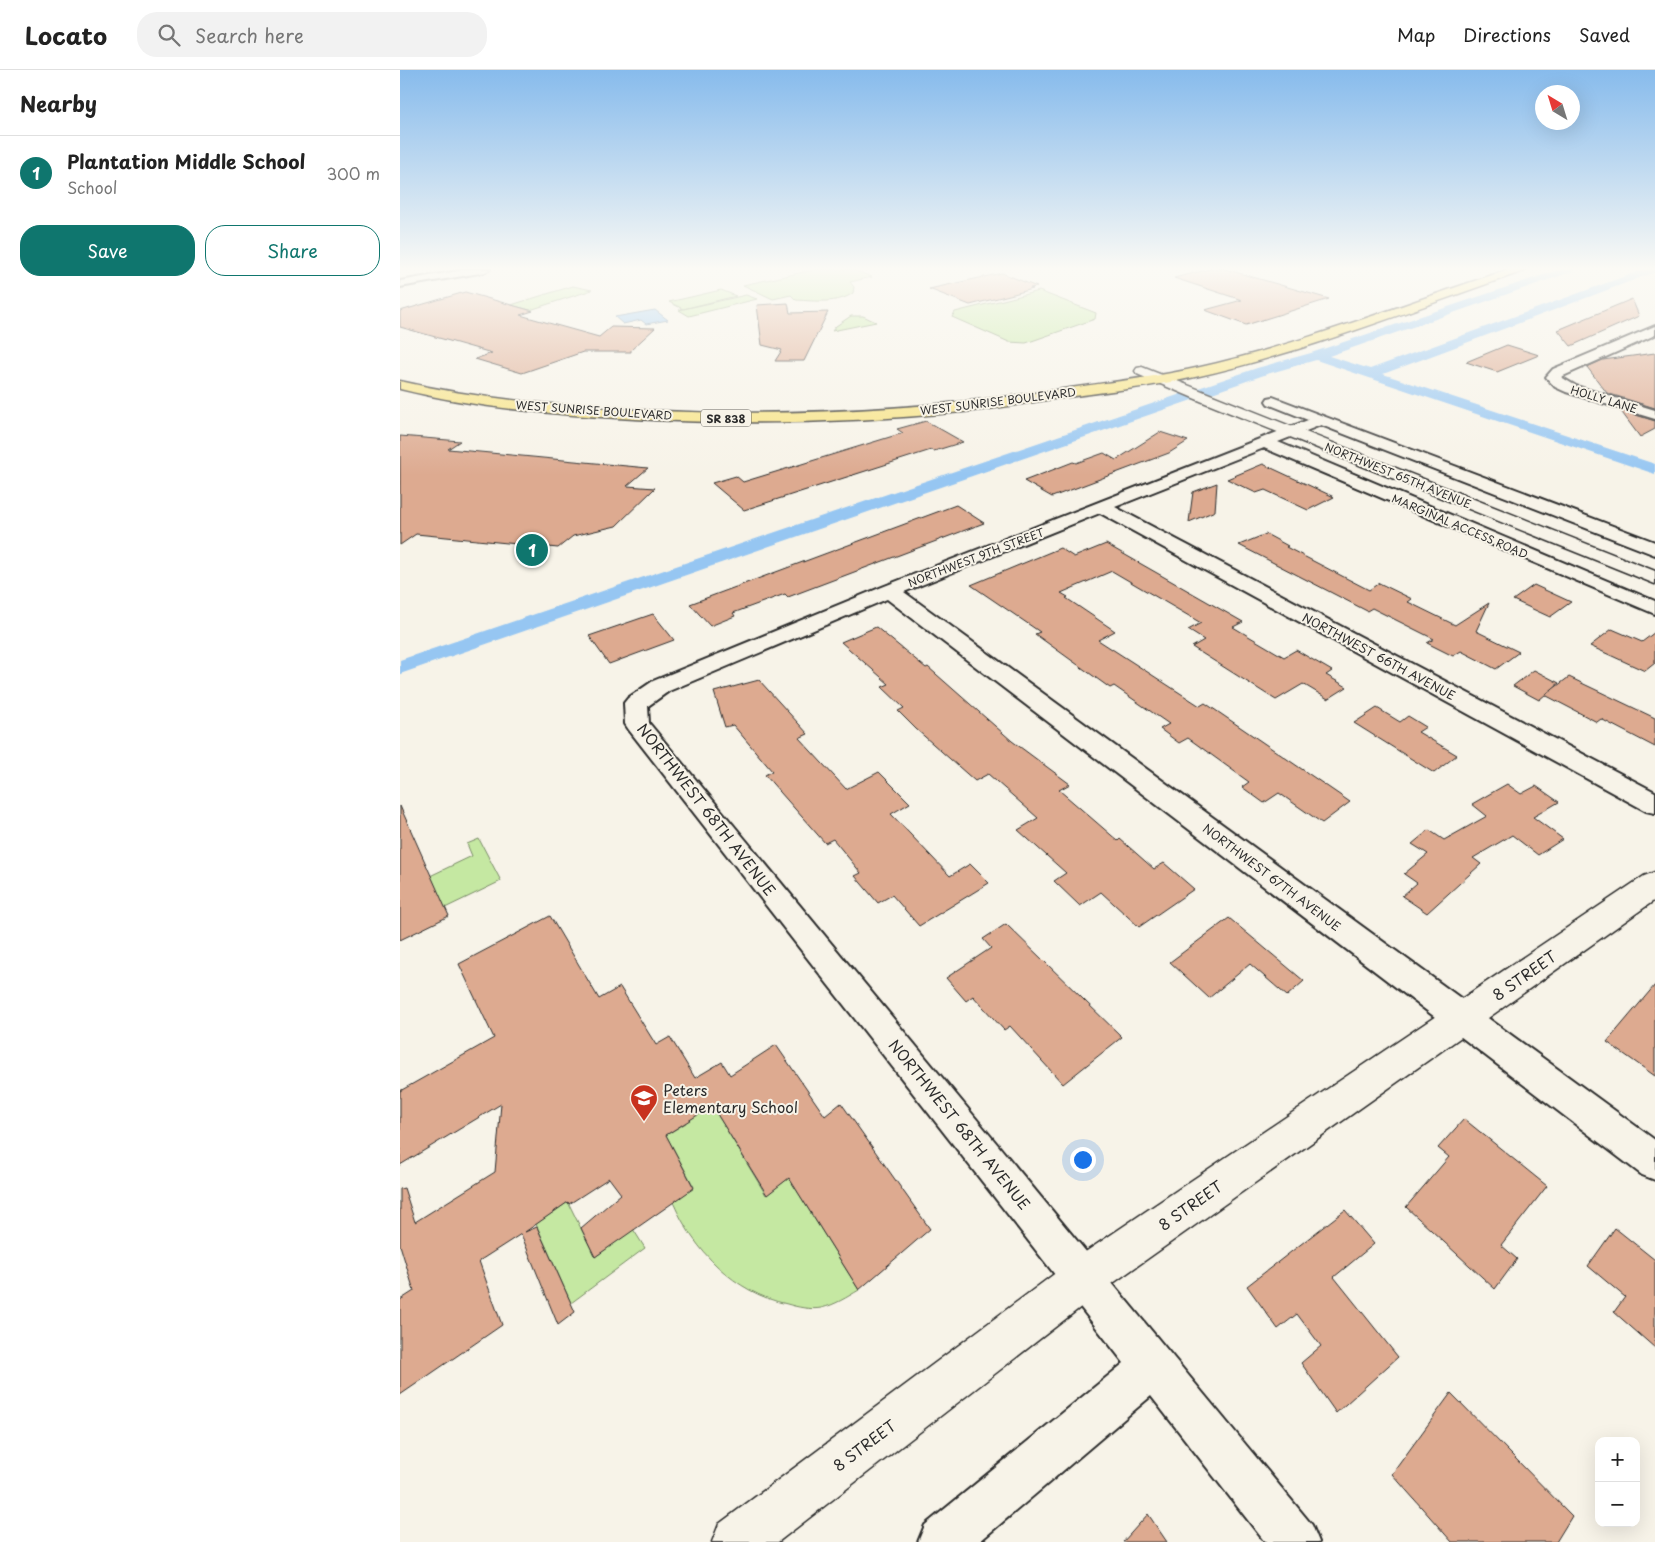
<!DOCTYPE html>
<meta charset="utf-8">
<style>
:root{--surface:#fff;--page:#f2f2f2;--text:#222;--muted:#767676;--line:#e0e0e0;--accent:#0f766e}
body{margin:0;font-family:"Playpen Sans",sans-serif;background:var(--page);color:var(--text)}
.controls{position:absolute;right:15px;bottom:15px;display:grid;overflow:hidden;border-radius:10px;box-shadow:0 5px 20px #0002}
.controls button{width:45px;height:45px;display:grid;place-items:center;padding:0;border:0;border-bottom:1px solid var(--line);background:var(--surface);color:var(--text);font:25px sans-serif}
.compass{position:absolute;left:1135px;top:15px;width:45px;height:45px;border-radius:50%;background:var(--surface);box-shadow:0 5px 20px #0002;rotate:322deg}
.you{position:absolute;left:682px;top:1089px;width:18px;height:18px;margin:-12px;border:4px solid #fff;border-radius:50%;background:#1a73e8;box-shadow:0 0 0 8px #1a73e833}
.badge{display:grid;place-items:center;width:32px;height:32px;border-radius:50%;background:var(--accent);color:#fff;font-size:16px;font-weight:700}
.pin{position:absolute;translate:-50% -50%;border:2px solid #fff;box-shadow:0 1px 5px #0006}
.list{margin:0;padding:0;list-style:none}
h2{display:flex;justify-content:space-between;align-items:center;height:65px;margin:0;padding:0 20px;font-size:21px}
h2 small{font-size:16px;font-weight:400;color:var(--muted)}
.list li{display:grid;grid-template-columns:32px 1fr auto;gap:15px;align-items:center;box-sizing:border-box;height:75px;padding:0 20px;border-top:1px solid var(--line)}
.list b{display:block;font-size:19px;white-space:nowrap}
.list p{margin:0;font-size:16px;white-space:nowrap;color:var(--muted)}
.list em{font-size:16px;font-style:normal;color:var(--muted)}
.actions{display:flex;gap:10px;padding:15px 20px}
.actions a{flex:1;padding:11px 0;border:1px solid var(--accent);border-radius:20px;text-align:center;font-size:18px;color:var(--accent)}
.actions .main{background:var(--accent);color:#fff}
.icon{flex:none;width:28px;height:28px;fill:none;stroke:currentColor;stroke-width:2;stroke-linecap:round;stroke-linejoin:round}
.map{position:relative;flex:none;width:1255px;height:1472px;overflow:hidden}
header{display:flex;align-items:center;gap:30px;box-sizing:border-box;height:70px;padding:0 25px;background:var(--surface);border-bottom:1px solid var(--line)}
header strong{font-size:24px}
nav{display:flex;gap:28px;margin-inline-start:auto;font-size:18px}
.search{width:350px;height:45px;background:var(--page);display:flex;align-items:center;gap:12px;box-sizing:border-box;padding:0 18px;border-radius:20px;color:var(--muted);font-size:19px}
main{display:flex}
aside{flex:1;background:var(--surface)}
.map>svg:first-child{display:block}
</style>
<header>
<strong>Locato</strong>
<div class="search"><svg class="icon" aria-label="search" viewBox="0 0 24 24"><circle cx="10" cy="10" r="6"/><path d="M15 15l6 6"/></svg>Search here</div>
<nav><a>Map</a><a>Directions</a><a>Saved</a></nav>
</header>
<main>
<aside>
<h2>Nearby<small></small></h2>
<ul class="list">
<li><span class="badge">1</span><div><b>Plantation Middle School</b><p>School</p></div><em>300 m</em></li>
</ul>
<div class="actions"><a class="main">Save</a><a>Share</a></div>
</aside>
<div class="map">
<svg width="1255" height="1472" viewBox="0 0 1255 1472">
<rect width="100%" height="100%" fill="#f7f3e8"/>
<filter id="ink" filterUnits="userSpaceOnUse"><feTurbulence type="fractalNoise" baseFrequency=".02" numOctaves="2"/><feDisplacementMap in="SourceGraphic" scale="10" xChannelSelector="R" yChannelSelector="G"/><feConvolveMatrix kernelMatrix="1 2 1 2 8 2 1 2 1" color-interpolation-filters="sRGB"/></filter>
<g filter="url(#ink)">
<g fill="#c5e8a2" stroke="#788a66">
<path d="M418 199H451L472 207 450 212 454 217 453 223C438 234 415 231 396 230L391 225 373 229 343 215Z"/>
<polygon points="173,216 192,220 130,240 111,235"/>
<polygon points="321,220 336,226 283,239 269,232"/>
<polygon points="639,221 696,243 695,249 626,273 609,272 552,247 555,242"/>
<polygon points="346,225 357,229 289,246 279,240"/>
<polygon points="451,246 463,246 476,252 432,261 436,256"/>
<polygon points="79,769 101,811 45,838 30,806 72,786 67,774"/>
<path d="M305 1024 366 1125 389 1108 459 1220C447 1227 435 1235 421 1238 411 1240 397 1237 387 1234 335 1223 294 1181 273 1132L294 1117 266 1065 286 1053 279 1040Z"/>
<polygon points="168,1132 195,1187 233,1159 245,1178 171,1233 136,1154"/>
</g>
<polygon fill="#96c6f2" stroke="#6b88a2" points="255,240 268,250 246,254 241,250 223,254 215,247"/>
<g fill="none" stroke-linecap="round" stroke-linejoin="round">
<polygon fill="#96c6f2" fill-rule="evenodd" points="1161,199 1175,199 1174,201 929,286 970,299 1245,199 1255,199 1255,202 983,304 1255,394 1255,404 916,290 867,304 0,604 0,590 857,298 911,283"/>
</g>
<g fill="#ddaa90" stroke="#2b2b2b">
<polygon points="810,199 825,199 929,229 846,255 805,240 842,230 774,208"/>
<polygon points="602,203 637,217 630,218 633,219 570,235 529,219"/>
<polygon points="65,222 133,241 120,245 199,267 211,257 255,258 231,280 231,282 183,282 122,303 75,289 92,283 0,257 0,241"/>
<polygon points="1232,229 1239,246 1171,276 1158,260"/>
<polygon points="388,233 390,243 428,242 404,291 375,291 382,280 362,275 357,235"/>
<polygon points="1107,275 1139,285 1097,302 1066,292"/>
<polygon points="1255,283 1255,338 1207,323 1187,297 1203,290"/>
<polygon points="1220,340 1255,351 1255,359 1240,367"/>
<polygon points="526,351 563,372 534,381 531,380 344,440 312,413 336,406 343,412 503,363 497,359"/>
<polygon points="760,362 788,371 769,383 652,427 624,411 673,392 676,393 704,383 716,390"/>
<polygon points="0,366 60,371 48,379 248,398 227,416 255,418 216,456 173,466 158,478 16,464 0,475"/>
<polygon points="863,394 934,427 908,440 865,420 856,423 827,409"/>
<polygon points="817,413 815,441 789,452 793,422"/>
<polygon points="556,435 584,453 388,527 385,524 333,543 335,546 310,556 290,534"/>
<polygon points="866,464 888,476 886,477 969,520 979,513 1012,529 1008,532 1055,555 1089,533 1076,561 1119,582 1096,599 1061,581 1053,586 1027,573 1034,569 972,538 967,541 839,475"/>
<polygon points="706,474 843,552 833,557 884,587 896,580 932,601 926,605 947,617 928,629 903,614 876,630 792,577 804,570 788,560 801,553 712,501 661,523 668,527 666,528 715,561 698,570 800,636 805,633 950,732 922,753 879,723 864,733 842,717 849,712 788,668 779,673 760,659 769,654 714,616 710,618 635,564 640,562 571,515 660,478 674,487"/>
<polygon points="1134,515 1171,532 1150,547 1113,530"/>
<polygon points="253,544 274,570 209,594 189,566"/>
<polygon points="476,557 526,598 528,597 612,671 670,714 659,720 718,771 720,769 754,799 764,793 794,819 739,857 701,822 680,836 654,811 666,803 618,760 638,748 588,704 575,711 516,659 498,641 504,638 482,617 489,614 441,572"/>
<polygon points="1212,559 1242,572 1255,562 1255,593 1245,601 1190,576"/>
<polygon points="1134,600 1159,613 1139,630 1113,616"/>
<polygon points="1169,607 1255,648 1255,677 1201,649 1197,652 1145,625"/>
<polygon points="359,610 408,664 399,668 446,719 479,702 510,733 491,744 550,806 570,794 589,813 519,856 492,825 478,833 455,806 461,803 433,769 425,773 365,705 372,701 333,655 325,657 314,622"/>
<polygon points="977,638 1000,652 1008,646 1026,657 1018,662 1057,685 1034,703 954,653"/>
<polygon points="1107,714 1121,724 1136,716 1159,732 1133,747 1163,769 1138,785 1112,765 1073,788 1081,794 1027,843 1002,826 1017,813 1004,804 1028,784 1012,774 1029,760 1044,770 1087,746 1072,734"/>
<polygon points="0,736 49,846 0,870"/>
<polygon points="150,846 199,929 220,917 256,975 270,967 295,1008 322,992 330,1005 376,975 425,1046 441,1033 530,1159 459,1220 389,1108 367,1125 312,1036 266,1065 294,1118 195,1187 181,1158 221,1124 209,1108 169,1134 168,1132 125,1162 137,1157 175,1242 158,1255 121,1164 79,1191 102,1255 0,1325 0,1230 14,1221 0,1175 0,1119 4,1118 15,1152 95,1102 101,1034 0,1095 0,1021 94,968 59,894"/>
<polygon points="829,848 904,911 887,926 850,894 809,928 770,892"/>
<polygon points="606,854 722,967 663,1014 610,956 604,960 573,926 566,931 546,908 591,878 583,869"/>
<polygon points="1255,915 1255,1006 1207,972"/>
<polygon points="1064,1049 1147,1116 1101,1175 1117,1189 1095,1219 1006,1137 1049,1087 1038,1078"/>
<polygon points="945,1140 974,1174 934,1207 998,1287 936,1343 901,1293 921,1276 897,1244 878,1259 847,1216"/>
<polygon points="1215,1158 1255,1190 1255,1278 1214,1242 1225,1227 1188,1196"/>
<polygon points="1051,1323 1172,1446 1156,1472 1052,1472 992,1404"/>
<polygon points="748,1444 767,1472 723,1472"/>
</g>
<g fill="none" stroke-linecap="round" stroke-linejoin="round">
<g stroke="#2b2b2b" stroke-width="4">
<g id="minor">
<polygon points="69,199 90,199 85,202 0,217 0,211"/>
<polygon points="1255,256 1255,265 1161,307 1176,316 1255,340 1255,349 1166,322 1155,317 1146,307 1153,299"/>
<polygon points="873,327 1255,472 1255,485 921,355 878,372 1255,531 1255,544 864,378 715,437 1255,722 1255,743 1246,741 700,443 504,522 1255,1070 1255,1110 1242,1105 487,529 269,621 248,636 249,653 912,1455 919,1472 865,1472 751,1326 579,1472 518,1472 525,1455 724,1293 229,660 225,654 224,633 228,628 253,611 482,517 908,350 868,334 866,331 868,328"/>
</g>
</g>
<g stroke="#2b2b2b" stroke-width="3">
<g id="tertiary">
<polygon points="742,297 1255,501 1255,514 803,332 737,304 735,301 737,298"/>
<polygon points="1255,802 1255,830 699,1223 378,1472 312,1472 319,1454 669,1193 1244,806"/>
</g>
</g>
<g stroke="#2b2b2b" stroke-width="3">
<path id="trunk" d="M1110 199H1126L1124 201C1015 238 907 282 795 307 748 318 700 322 653 329 622 334 592 339 562 342 453 353 343 355 234 349 155 345 77 338 0 319V311C78 329 157 336 236 340 375 347 513 341 650 321 699 313 748 309 796 298 903 274 1006 233 1110 199Z"/>
</g>
<use href="#minor" fill="#f7f3e8" fill-rule="evenodd"/>
<use href="#tertiary" fill="#f7f3e8" fill-rule="evenodd"/>
<use href="#trunk" fill="#f7e281" fill-rule="evenodd"/>
</g>
</g>
<linearGradient id="sky" x2="0" y2="1"><stop stop-color="#87bbec"/><stop offset="0.49" stop-color="#fbfaf5"/><stop offset="1" stop-color="#fbfaf5" stop-opacity="0"/></linearGradient>
<rect width="1255" height="405" fill="url(#sky)"/>
<defs>
<g id="school-pin" transform="scale(1.4375)"><path d="M0 17L-7.5 6A9.5 9.5 0 1 1 7.5 6Z" fill="#c8321e" stroke="#f7f3e8"/><path d="M0-5L7-2L0 1L-7-2ZM-4 1L0 2.5L4 1V4Q0 6-4 4Z" fill="#fff"/></g>
</defs>
<g fill-rule="evenodd">
<use href="#school-pin" x="244" y="1028"/>
</g>
<g text-anchor="middle" dominant-baseline="central" stroke-width="4" stroke-linejoin="round" paint-order="stroke">
<g font-size="11" fill="#2b2b2b" stroke="#f7f3e8">
<text transform="translate(1204 329) rotate(17)">HOLLY LANE</text>
<text transform="translate(598 331) rotate(-7)">WEST SUNRISE BOULEVARD</text>
<text transform="translate(194 340) rotate(4)">WEST SUNRISE BOULEVARD</text>
<text transform="translate(998 405) rotate(22)">NORTHWEST 65TH AVENUE</text>
<text transform="translate(1060 456) rotate(23)">MARGINAL ACCESS ROAD</text>
<text transform="translate(576 487) rotate(-21)">NORTHWEST 9TH STREET</text>
</g>
<rect fill="#f7f3e8" stroke="#686764" stroke-width="1" x="301" y="339.5" width="50" height="17" rx="4"/>
<g font-size="11" font-weight="bold" fill="#2b2b2b">
<text x="326" y="348">SR 838</text>
</g>
<g font-size="12" fill="#2b2b2b" stroke="#f7f3e8">
<text transform="translate(979 586) rotate(28)">NORTHWEST 66TH AVENUE</text>
<text transform="translate(872 807) rotate(37)">NORTHWEST 67TH AVENUE</text>
</g>
<g font-size="15" fill="#2b2b2b" stroke="#f7f3e8">
<text transform="translate(307 739) rotate(52)">NORTHWEST 68TH AVENUE</text>
<text transform="translate(1124 905) rotate(-35)">8 STREET</text>
<text transform="translate(560 1054) rotate(51)">NORTHWEST 68TH AVENUE</text>
<text transform="translate(790 1135) rotate(-35)">8 STREET</text>
<text transform="translate(464 1375) rotate(-37)">8 STREET</text>
</g>
<g font-size="15" fill="#2b2b2b" stroke="#f7f3e8" text-anchor="start">
<text x="263" y="1019">Peters<tspan x="263" dy="17">Elementary School</tspan></text>
</g>
</g>
</svg>
<div class="controls">
<button>+</button>
<button>−</button>
</div>
<svg class="compass" viewBox="-18 -18 36 36"><path d="M0-13l5 13h-10z" fill="#e53935"/><path d="M0 13l5-13h-10z" fill="#767676"/></svg>
<div class="you"></div>
<div class="pin badge" style="left:132px;top:480px">1</div>
</div>
</main>
